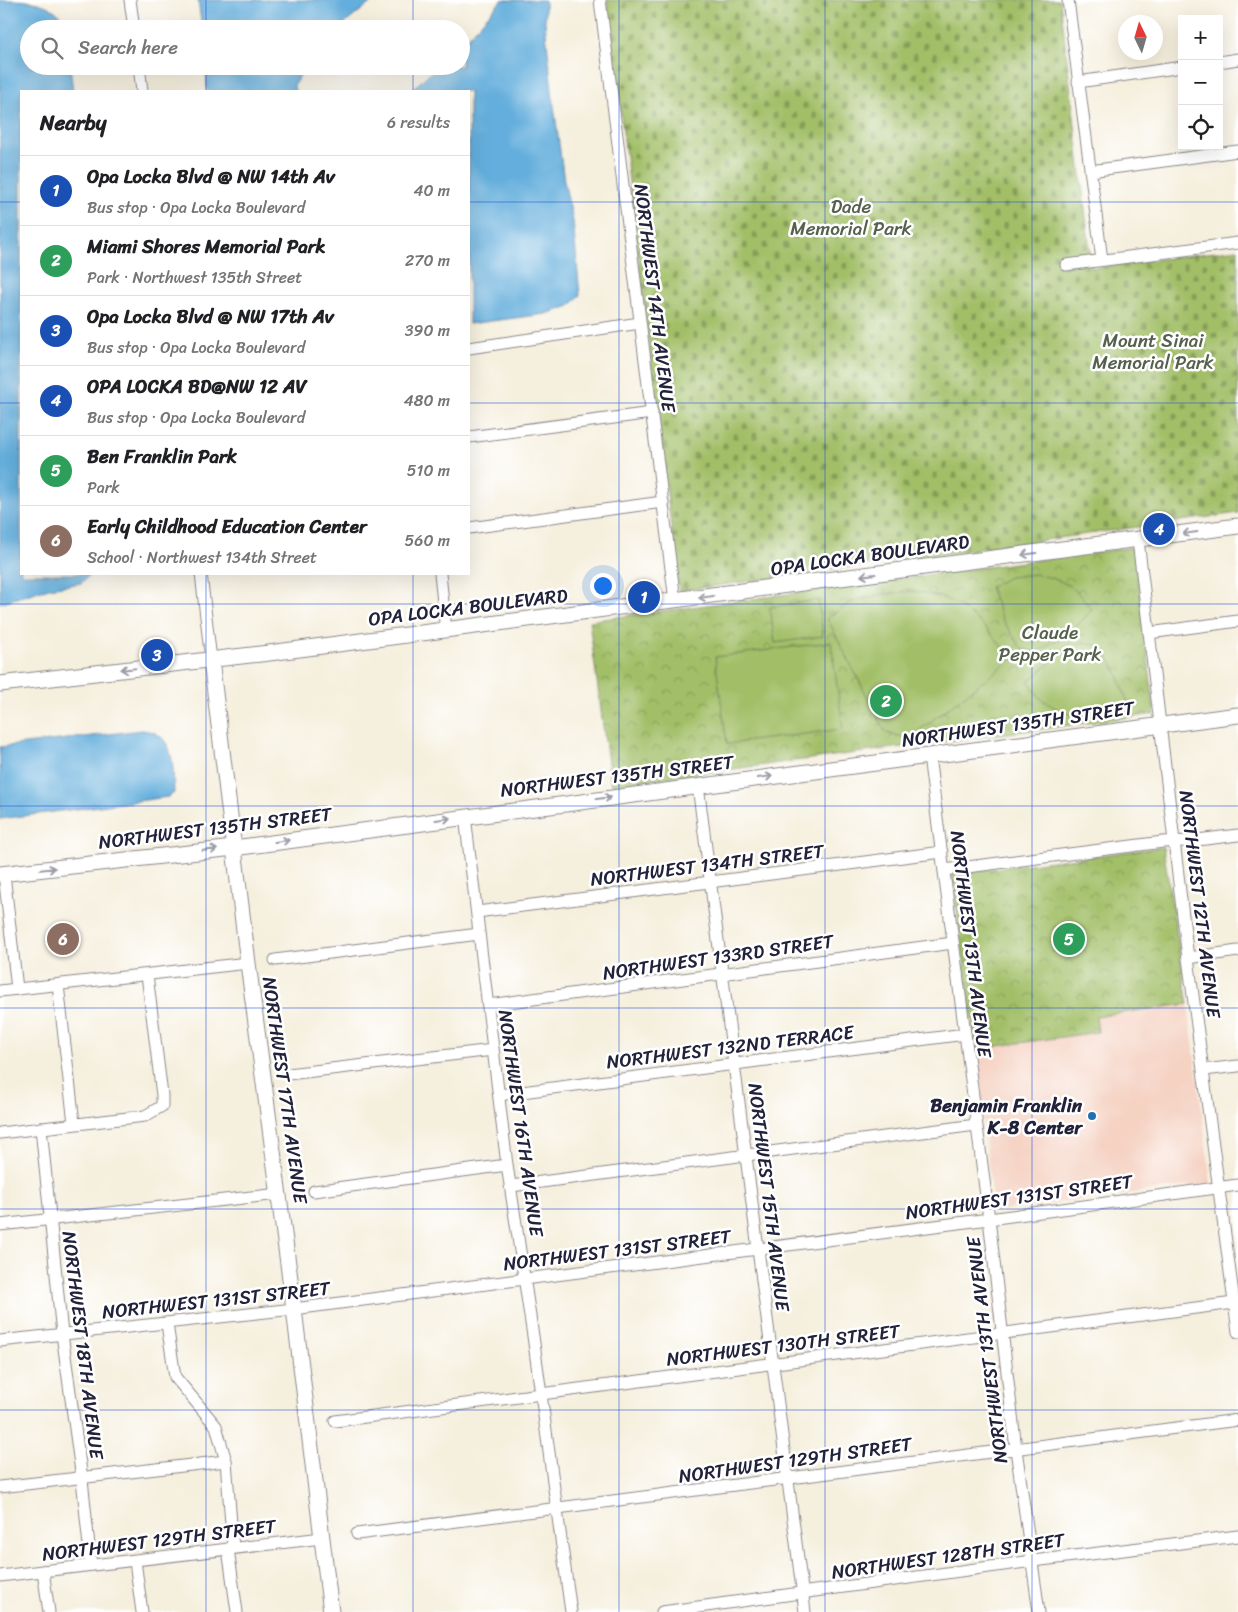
<!DOCTYPE html>
<meta charset="utf-8">
<style>
:root{--surface:#fff;--page:#f2f2f2;--text:#202124;--muted:#757577;--line:#e0e0e0;--accent:#1f6fb2}
body{margin:0;font-family:Sriracha,sans-serif;background:var(--page);color:var(--text)}
.controls{position:absolute;right:15px;top:15px;display:grid;overflow:hidden;border-radius:0px;box-shadow:0 5px 20px #0002}
.controls button{width:45px;height:45px;display:grid;place-items:center;padding:0;border:0;border-bottom:1px solid var(--line);background:var(--surface);color:var(--text);font:25px sans-serif}
.compass{position:absolute;left:1118px;top:15px;width:45px;height:45px;border-radius:50%;background:var(--surface);box-shadow:0 5px 20px #0002;rotate:355deg}
.you{position:absolute;left:602px;top:585px;width:18px;height:18px;margin:-12px;border:4px solid #fff;border-radius:50%;background:#1a73e8;box-shadow:0 0 0 8px #1a73e833}
.badge{display:grid;place-items:center;width:32px;height:32px;border-radius:50%;background:var(--accent);color:#fff;font-size:16px;font-weight:700}
.pin{position:absolute;translate:-50% -50%;border:2px solid #fff;box-shadow:0 1px 5px #0006}
.list{margin:0;padding:0;list-style:none}
h2{display:flex;justify-content:space-between;align-items:center;height:65px;margin:0;padding:0 20px;font-size:21px}
h2 small{font-size:16px;font-weight:400;color:var(--muted)}
.list li{display:grid;grid-template-columns:32px 1fr auto;gap:15px;align-items:center;box-sizing:border-box;height:70px;padding:0 20px;border-top:1px solid var(--line)}
.list b{display:block;font-size:19px;white-space:nowrap}
.list p{margin:0;font-size:16px;white-space:nowrap;color:var(--muted)}
.list em{font-size:16px;font-style:normal;color:var(--muted)}
.icon{flex:none;width:28px;height:28px;fill:none;stroke:currentColor;stroke-width:2;stroke-linecap:round;stroke-linejoin:round}
.map{position:relative;flex:none;width:1238px;height:1612px;overflow:hidden}
.search{position:absolute;background:var(--surface);box-shadow:0 5px 20px #0002;left:20px;top:20px;width:450px;height:55px;display:flex;align-items:center;gap:12px;box-sizing:border-box;padding:0 18px;border-radius:28px;color:var(--muted);font-size:19px}
.panel{position:absolute;background:var(--surface);box-shadow:0 5px 20px #0002;left:20px;top:90px;width:450px;height:485px;border-radius:0px}
.map>svg:first-child{display:block}
</style>
<div class="map">
<svg width="1238" height="1612" viewBox="0 0 1238 1612">
<defs>
<pattern id="cemetery-stones" width="16" height="16" patternUnits="userSpaceOnUse" patternTransform="scale(1.25)"><rect width="16" height="16" fill="#a2bf67"/><path d="M2 7V4a2 2 0 0 1 4 0v3zM10 15v-3a2 2 0 0 1 4 0v3z" fill="#849b56"/></pattern>
<pattern id="park-crowns" width="20" height="18" patternUnits="userSpaceOnUse" patternTransform="scale(1.25)"><rect width="20" height="18" fill="#a2bf67"/><path d="M2 6a3 3 0 1 1 6 0M12 15a3 3 0 1 1 6 0" fill="none" stroke="#849b56"/></pattern>
</defs>
<rect width="100%" height="100%" fill="#fff"/>
<filter id="ink" filterUnits="userSpaceOnUse"><feTurbulence type="fractalNoise" baseFrequency=".02" numOctaves="2"/><feDisplacementMap in="SourceGraphic" scale="10" xChannelSelector="R" yChannelSelector="G"/><feConvolveMatrix kernelMatrix="1 2 1 2 8 2 1 2 1" color-interpolation-filters="sRGB"/></filter>
<filter id="wash" filterUnits="userSpaceOnUse"><feTurbulence type="fractalNoise" baseFrequency=".0096" numOctaves="4" result="noise"/><feDisplacementMap in="SourceGraphic" scale="20" xChannelSelector="R" yChannelSelector="G"/><feGaussianBlur stdDeviation="1.12" result="paint"/><feColorMatrix in="noise" values="0 0 0 0 0 0 0 0 0 0 0 0 0 0 0 0 0 1.4 0 .05"/><feComposite in="paint" operator="in"/></filter>
<g filter="url(#wash)">
<rect width="100%" height="100%" fill="#f5efdd"/>
<polygon fill="#f5d2c2" points="1188,1004 1211,1183 993,1211 976,1049 1098,1032 1095,1016"/>
<polygon fill="url(#cemetery-stones)" stroke="#627051" points="607,0 1060,0 1092,268 1238,249 1238,513 679,591"/>
<g fill="url(#park-crowns)" stroke="#627051">
<polygon points="1134,547 1155,714 611,785 589,621"/>
<polygon points="1163,847 1188,1004 1096,1016 1098,1032 976,1049 952,874"/>
</g>
<g fill="#a2bf67" stroke="#627051">
<path d="M1035 574C1065 581 1074 585 1092 610L1073 630 1037 652 1022 649 1002 619 990 587 1009 577Z"/>
<path d="M912 591C923 593 935 595 946 599 974 612 993 635 1012 659L909 738 886 733 827 618 851 602 877 595Z"/>
<polygon points="818,600 823,636 775,643 770,607"/>
<polygon points="831,642 843,729 727,744 715,657"/>
<polygon points="1082,642 1102,647 1116,670 1129,706 1109,715 1082,717 1062,712 1041,699 1029,682 1055,658"/>
</g>
<g fill="#64aedc" stroke="#43688c">
<path d="M0 0C25 0 59 0 67 29H29V66H70L73 91H21V574H91L81 583 49 588 0 603Z"/>
<polygon points="198,0 374,0 338,29 206,29 201,22"/>
<polygon points="502,0 545,0 545,22 552,91 564,181 573,221 580,295 570,306 546,314 469,324 469,91 410,91 438,66 461,66 461,45"/>
<polygon points="206,66 306,66 294,85 295,91 207,91"/>
<path d="M142 730C147 731 153 731 157 734 175 744 173 774 174 793L168 797 0 819V747Z"/>
</g>
</g>
<g filter="url(#ink)">
<g fill="none" stroke-linecap="round" stroke-linejoin="round">
<g stroke="#8c888c" stroke-width="13">
<g id="minor">
<polyline points="130,0 134,29"/>
<polyline points="600,0 675,601"/>
<polyline points="1068,0 1102,260"/>
<polyline points="1219,62 1238,59"/>
<polyline points="139,66 142,91"/>
<polyline points="1078,82 1182,67"/>
<polyline points="1090,171 1238,151"/>
<polyline points="1066,265 1238,243"/>
<polyline points="469,348 640,323"/>
<polyline points="469,437 652,413"/>
<polyline points="469,528 663,502"/>
<polyline points="1138,540 1188,958 1238,1332"/>
<polyline points="201,574 211,660"/>
<polyline points="440,574 446,631"/>
<polyline points="1149,633 1238,621"/>
<polyline points="929,756 989,1219 1016,1449 1039,1612"/>
<polyline points="698,786 805,1612"/>
<polyline points="465,816 507,1165 533,1336 571,1612"/>
<polyline points="944,870 1163,842 1189,841 1238,835"/>
<polyline points="4,874 17,989"/>
<polyline points="477,912 942,852"/>
<polyline points="1188,958 1238,951"/>
<polyline points="275,960 479,934"/>
<polyline points="58,985 74,1123"/>
<polyline points="0,991 248,963"/>
<polyline points="488,1005 953,943"/>
<polyline points="1204,1070 1238,1066"/>
<polyline points="288,1074 493,1050"/>
<polyline points="499,1095 965,1034"/>
<polyline points="41,1128 62,1334 82,1479 91,1565"/>
<polyline points="0,1133 145,1116 162,1106 162,1095 147,975"/>
<polyline points="511,1186 976,1125"/>
<polyline points="314,1191 507,1165"/>
<polyline points="0,1225 279,1194"/>
<polyline points="167,1324 175,1377 216,1426 226,1461 233,1548"/>
<polyline points="0,1341 294,1309 989,1219 1238,1185"/>
<polyline points="335,1421 1234,1303"/>
<polyline points="0,1487 226,1461"/>
<polyline points="357,1534 1238,1420"/>
<polyline points="228,1549 237,1612"/>
<polyline points="135,1561 142,1612"/>
<polyline points="43,1571 49,1612"/>
<polyline points="0,1576 322,1538"/>
<polyline points="662,1612 1033,1561 1238,1536"/>
</g>
</g>
<g stroke="#8c888c" stroke-width="17">
<g id="major">
<polyline points="211,660 248,963 294,1309 331,1612"/>
<polyline points="0,684 269,653 1238,526"/>
<polyline points="0,874 234,848 1238,715"/>
</g>
</g>
<use href="#minor" stroke="#fff" stroke-width="11"/>
<use href="#major" stroke="#fff" stroke-width="15"/>
</g>
<defs><path id="oneway-shaft" d="M-6 0H5M1.5-3L5.5 0L1.5 3" fill="none" stroke-width="1.6" stroke-linecap="round" stroke-linejoin="round" transform="scale(1.25)"/></defs>
<g stroke="#9c9ca7">
<use href="#oneway-shaft" transform="translate(1190 533) rotate(172)"/>
<use href="#oneway-shaft" transform="translate(1029 554) rotate(172)"/>
<use href="#oneway-shaft" transform="translate(868 575) rotate(173)"/>
<use href="#oneway-shaft" transform="translate(706 597) rotate(172)"/>
<use href="#oneway-shaft" transform="translate(128 669) rotate(174)"/>
<use href="#oneway-shaft" transform="translate(765 777) rotate(-8)"/>
<use href="#oneway-shaft" transform="translate(604 798) rotate(-7)"/>
<use href="#oneway-shaft" transform="translate(443 819) rotate(-8)"/>
<use href="#oneway-shaft" transform="translate(282 841) rotate(-8)"/>
<use href="#oneway-shaft" transform="translate(210 850) rotate(-6)"/>
<use href="#oneway-shaft" transform="translate(48 869) rotate(-6)"/>
</g>
</g>
<path fill="none" stroke="#1d4ed8" stroke-width="1" stroke-opacity="0.55" d="M206 0V29M413 0V29M619 0V1612M825 0V1612M1032 0V1612M206 66V91M413 66V91M0 202H21M469 202H1238M0 403H21M469 403H1238M206 574V1612M413 574V1612M0 604H1238M0 806H1238M0 1008H1238M0 1209H1238M0 1410H1238"/>
<circle fill="#1f6fb2" stroke="#fff" stroke-width="2" cx="1092" cy="1116" r="5"/>
<g text-anchor="middle" dominant-baseline="central" stroke-width="5" stroke-linejoin="round" paint-order="stroke">
<g font-size="19" fill="#55614d" stroke="#fff">
<text x="851" y="206">Dade<tspan x="851" dy="22">Memorial Park</tspan></text>
<text x="1153" y="340">Mount Sinai<tspan x="1153" dy="22">Memorial Park</tspan></text>
<text x="1050" y="632">Claude<tspan x="1050" dy="22">Pepper Park</tspan></text>
</g>
<g font-size="19" fill="#22223b" stroke="#fff">
<text transform="translate(655 298) rotate(83)">NORTHWEST 14TH AVENUE</text>
<text transform="translate(870 555) rotate(-8)">OPA LOCKA BOULEVARD</text>
<text transform="translate(468 607) rotate(-7)">OPA LOCKA BOULEVARD</text>
<text transform="translate(1018 724) rotate(-8)">NORTHWEST 135TH STREET</text>
<text transform="translate(617 776) rotate(-7)">NORTHWEST 135TH STREET</text>
<text transform="translate(215 828) rotate(-7)">NORTHWEST 135TH STREET</text>
<text transform="translate(707 865) rotate(-7)">NORTHWEST 134TH STREET</text>
<text transform="translate(1200 904) rotate(83)">NORTHWEST 12TH AVENUE</text>
<text transform="translate(971 944) rotate(83)">NORTHWEST 13TH AVENUE</text>
<text transform="translate(718 957) rotate(-8)">NORTHWEST 133RD STREET</text>
<text transform="translate(730 1047) rotate(-7)">NORTHWEST 132ND TERRACE</text>
<text transform="translate(285 1090) rotate(82)">NORTHWEST 17TH AVENUE</text>
<text transform="translate(521 1123) rotate(82)">NORTHWEST 16TH AVENUE</text>
<text transform="translate(769 1197) rotate(83)">NORTHWEST 15TH AVENUE</text>
<text transform="translate(1019 1197) rotate(-8)">NORTHWEST 131ST STREET</text>
<text transform="translate(617 1250) rotate(-7)">NORTHWEST 131ST STREET</text>
<text transform="translate(216 1300) rotate(-6)">NORTHWEST 131ST STREET</text>
<text transform="translate(83 1345) rotate(83)">NORTHWEST 18TH AVENUE</text>
<text transform="translate(783 1345) rotate(-7)">NORTHWEST 130TH STREET</text>
<text transform="translate(987 1350) rotate(-97)">NORTHWEST 13TH AVENUE</text>
<text transform="translate(795 1460) rotate(-8)">NORTHWEST 129TH STREET</text>
<text transform="translate(159 1540) rotate(-7)">NORTHWEST 129TH STREET</text>
<text transform="translate(948 1556) rotate(-8)">NORTHWEST 128TH STREET</text>
</g>
<g font-size="19" font-weight="bold" fill="#22223b" stroke="#fff" text-anchor="end">
<text x="1082" y="1105">Benjamin Franklin<tspan x="1082" dy="22">K-8 Center</tspan></text>
</g>
</g>
</svg>
<div class="controls">
<button>+</button>
<button>−</button>
<button><svg class="icon" aria-label="locate" viewBox="0 0 24 24"><circle cx="12" cy="12" r="6"/><path d="M12 2v4M12 18v4M2 12h4M18 12h4"/></svg></button>
</div>
<svg class="compass" viewBox="-18 -18 36 36"><path d="M0-13l5 13h-10z" fill="#e53935"/><path d="M0 13l5-13h-10z" fill="#757577"/></svg>
<div class="you"></div>
<div class="pin badge" style="left:644px;top:597px;background:#1a4fb4">1</div>
<div class="pin badge" style="left:886px;top:701px;background:#2e9e5b">2</div>
<div class="pin badge" style="left:157px;top:655px;background:#1a4fb4">3</div>
<div class="pin badge" style="left:1159px;top:529px;background:#1a4fb4">4</div>
<div class="pin badge" style="left:1069px;top:939px;background:#2e9e5b">5</div>
<div class="pin badge" style="left:63px;top:939px;background:#8d6e63">6</div>
<div class="search"><svg class="icon" aria-label="search" viewBox="0 0 24 24"><circle cx="10" cy="10" r="6"/><path d="M15 15l6 6"/></svg>Search here</div>
<section class="panel">
<h2>Nearby<small>6 results</small></h2>
<ul class="list">
<li><span class="badge" style="background:#1a4fb4">1</span><div><b>Opa Locka Blvd @ NW 14th Av</b><p>Bus stop · Opa Locka Boulevard</p></div><em>40 m</em></li>
<li><span class="badge" style="background:#2e9e5b">2</span><div><b>Miami Shores Memorial Park</b><p>Park · Northwest 135th Street</p></div><em>270 m</em></li>
<li><span class="badge" style="background:#1a4fb4">3</span><div><b>Opa Locka Blvd @ NW 17th Av</b><p>Bus stop · Opa Locka Boulevard</p></div><em>390 m</em></li>
<li><span class="badge" style="background:#1a4fb4">4</span><div><b>OPA LOCKA BD@NW 12 AV</b><p>Bus stop · Opa Locka Boulevard</p></div><em>480 m</em></li>
<li><span class="badge" style="background:#2e9e5b">5</span><div><b>Ben Franklin Park</b><p>Park</p></div><em>510 m</em></li>
<li><span class="badge" style="background:#8d6e63">6</span><div><b>Early Childhood Education Center</b><p>School · Northwest 134th Street</p></div><em>560 m</em></li>
</ul>
</section>
</div>
